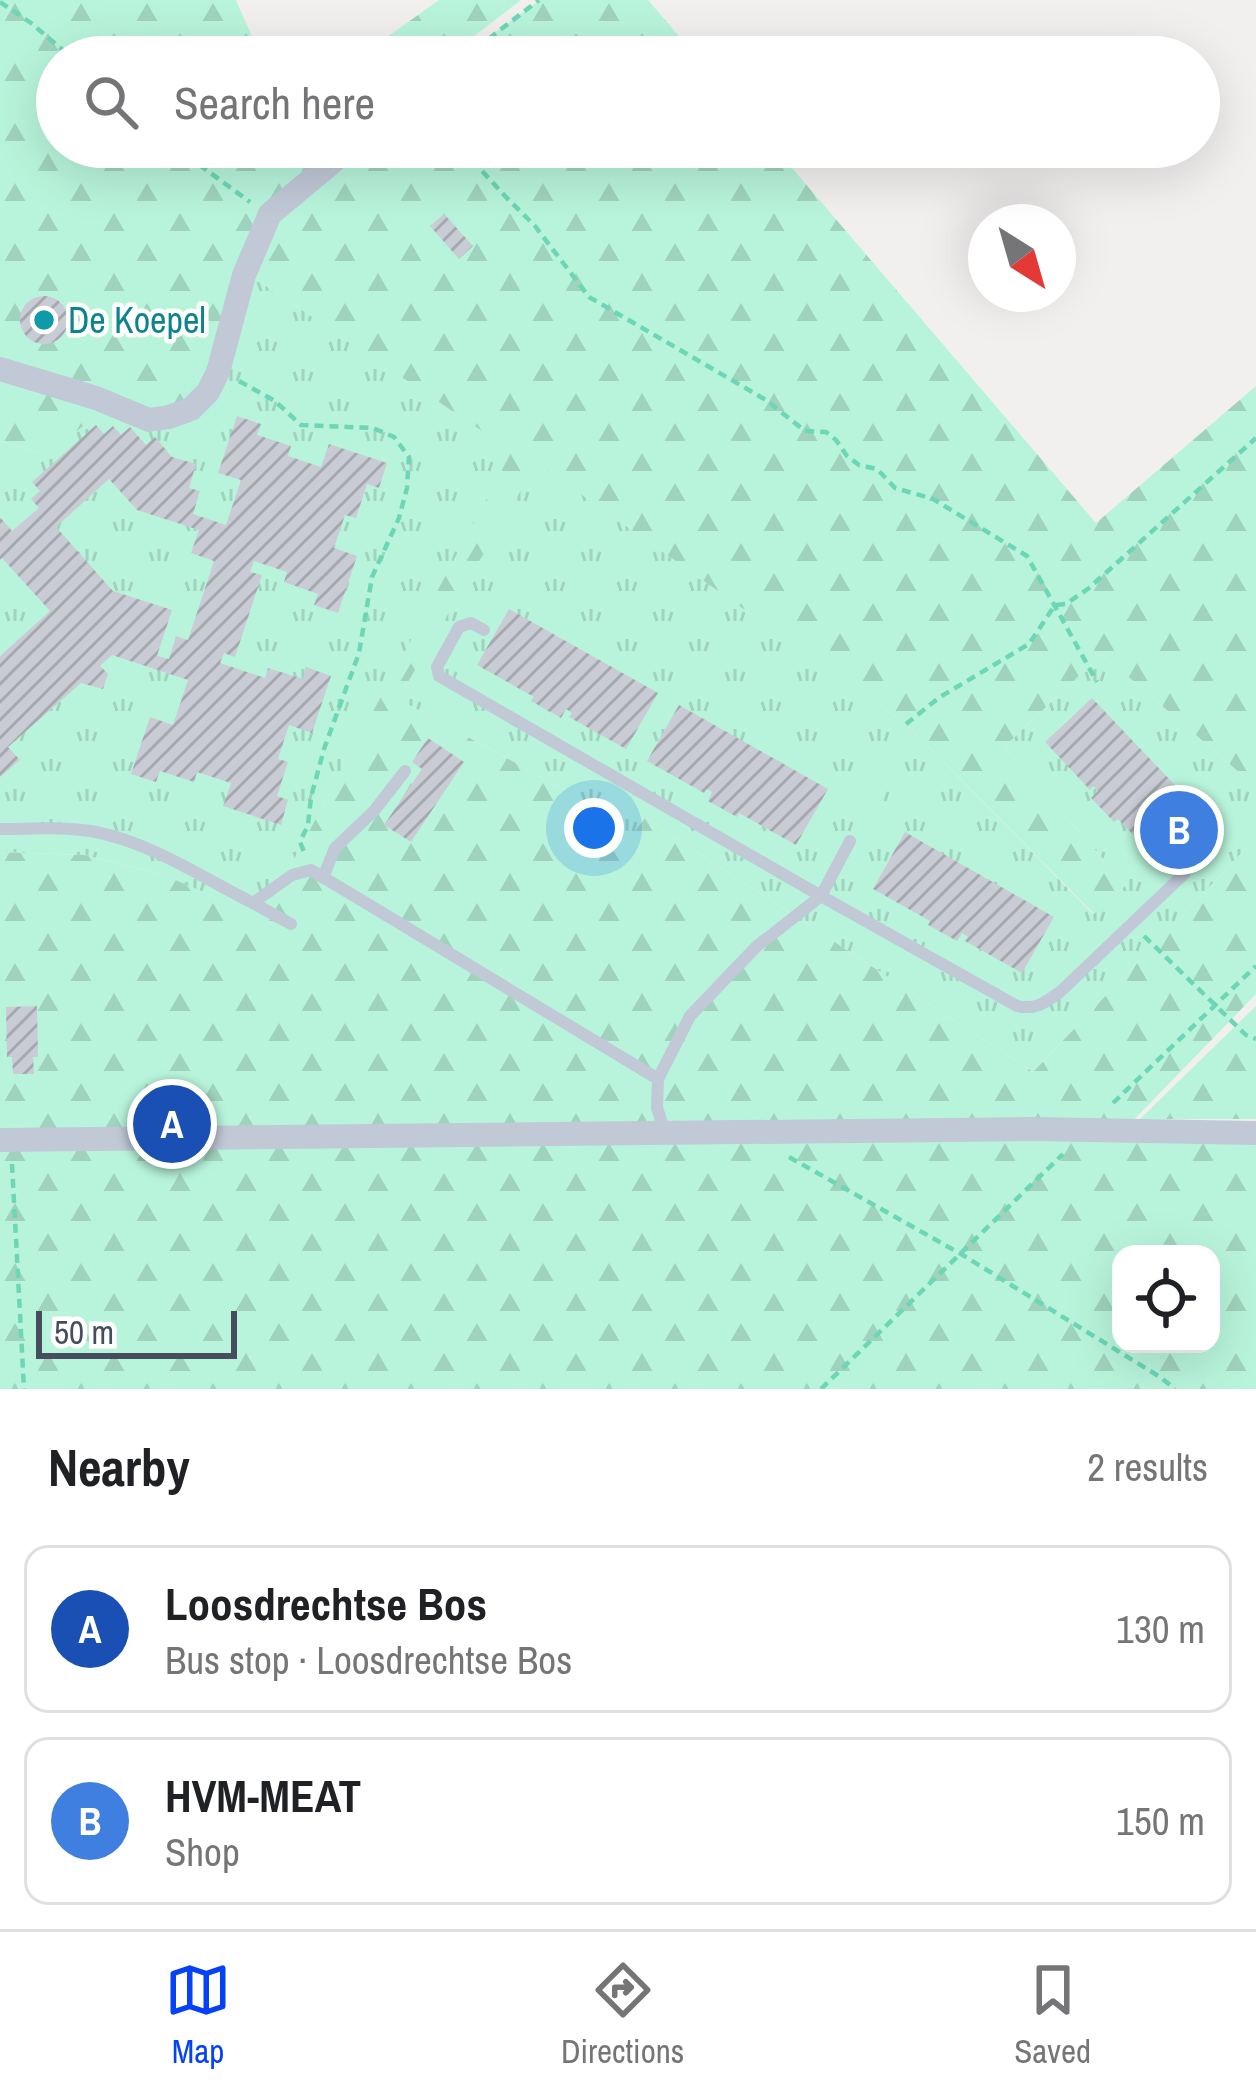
<!DOCTYPE html>
<meta charset="utf-8">
<style>
:root{--surface:#fff;--page:#f2f2f2;--text:#202124;--muted:#757577;--line:#e0e0e0;--accent:#0541f6}
body{margin:0;font-family:"Archivo Narrow",sans-serif;background:var(--page);color:var(--text)}
.controls{position:absolute;right:36px;bottom:36px;display:grid;overflow:hidden;border-radius:24px;box-shadow:0 12px 48px #0002}
.controls button{width:108px;height:108px;display:grid;place-items:center;padding:0;border:0;border-bottom:3px solid var(--line);background:var(--surface);color:var(--text);font:60px sans-serif}
.compass{position:absolute;left:968px;top:204px;width:108px;height:108px;border-radius:50%;background:var(--surface);box-shadow:0 12px 48px #0002;rotate:143deg}
.scale{position:absolute;left:36px;bottom:30px;width:201px;box-sizing:border-box;padding-left:12px;border:6px solid #454d5f;border-top:0;font-size:33px;line-height:42px;white-space:nowrap;color:#454d5f;-webkit-text-stroke:9px #fff;paint-order:stroke}
.you{position:absolute;left:594px;top:828px;width:42px;height:42px;margin:-30px;border:9px solid #fff;border-radius:50%;background:#1a73e8;box-shadow:0 0 0 18px #1a73e833}
.badge{display:grid;place-items:center;width:78px;height:78px;border-radius:50%;background:var(--accent);color:#fff;font-size:39px;font-weight:700}
.pin{position:absolute;translate:-50% -50%;border:6px solid #fff;box-shadow:0 3px 12px #0006}
.list{margin:0;padding:0;list-style:none}
h2{display:flex;justify-content:space-between;align-items:center;height:156px;margin:0;padding:0 48px;font-size:51px}
h2 small{font-size:39px;font-weight:400;color:var(--muted)}
.list li{display:grid;grid-template-columns:78px 1fr auto;gap:36px;align-items:center;box-sizing:border-box;height:168px;margin:0 24px 24px;padding:0 24px;border:3px solid var(--line);border-radius:24px}
.list b{display:block;font-size:45px;white-space:nowrap}
.list p{margin:0;font-size:39px;white-space:nowrap;color:var(--muted)}
.list em{font-size:39px;font-style:normal;color:var(--muted)}
.icon{flex:none;width:66px;height:66px;fill:none;stroke:currentColor;stroke-width:2;stroke-linecap:round;stroke-linejoin:round}
.map{position:relative;flex:none;width:1256px;height:1389px;overflow:hidden}
.search{position:absolute;background:var(--surface);box-shadow:0 12px 48px #0002;left:36px;right:36px;top:36px;height:132px;display:flex;align-items:center;gap:30px;box-sizing:border-box;padding:0 42px;border-radius:66px;color:var(--muted);font-size:45px}
.sheet{height:540px;background:var(--surface)}
nav{display:flex;justify-content:space-around;align-items:center;box-sizing:border-box;height:168px;border-top:3px solid var(--line);background:var(--surface);font-size:33px;color:var(--muted)}
nav a{display:grid;justify-items:center;gap:6px}
nav .on{color:var(--accent)}
.map>svg:first-child{display:block}
</style>
<div class="map">
<svg width="1256" height="1389" viewBox="0 0 1256 1389">
<defs>
<pattern id="grass-tufts" width="24" height="20" patternUnits="userSpaceOnUse" patternTransform="scale(3)"><rect width="24" height="20" fill="#b8f4db"/><path d="M3 7l-1-3M5 7V3M7 7l1-3M15 17l-1-3M17 17v-4M19 17l1-3" fill="none" stroke="#a0d3be"/></pattern>
<pattern id="forest-firs" width="22" height="20" patternUnits="userSpaceOnUse" patternTransform="scale(3)"><rect width="22" height="20" fill="#b8f4db"/><path d="M5 1l3.5 6h-7zM16 11l3.5 6h-7z" fill="#a0d3be"/></pattern>
<pattern id="building-hatch" width="6" height="6" patternUnits="userSpaceOnUse" patternTransform="scale(3)"><rect width="6" height="6" fill="#caccd5"/><path d="M-1 1l2-2M0 6l6-6M5 7l2-2" fill="none" stroke="#a6a8b0"/></pattern>
</defs>
<rect width="100%" height="100%" fill="#f2efef"/>
<g fill="url(#grass-tufts)">
<polygon points="248,274 513,450 282,882 270,921 161,874 84,855 0,852 0,441 45,455 93,400"/>
<polygon points="536,462 906,724 1093,914 1126,885 1004,747 1102,654 1256,787 1256,838 1033,1072 645,818 632,836 556,785 398,699"/>
</g>
<g fill="url(#forest-firs)" fill-rule="evenodd">
<path d="M0 0H236L261 57H57V147H323L326 150 307 167 335 147H774L1096 523 1256 386V787L1102 654 1004 747 1126 885 1094 914 906 724 537 463 398 699 556 785 632 835 645 818 1033 1072 1256 838V994L1119 1135 1256 1141V1389H0V852L84 855 161 874 270 920 282 882 512 451 248 274 200 408 157 419 94 402 95 417 45 455 0 441ZM1121 1254H1211V1344H1121Z"/>
<polygon points="439,0 521,0 447,57 359,57"/>
<polygon points="540,0 648,0 697,57 461,57"/>
<polygon points="1256,1006 1256,1119 1140,1119"/>
</g>
<polygon fill="#b8f4db" points="888,757 901,765 872,815 859,808"/>
<g fill="url(#building-hatch)" fill-rule="evenodd">
<polygon points="444,214 473,246 459,259 430,226"/>
<circle cx="44" cy="320" r="24"/>
<path d="M237 416 261 424 257 435 291 446 288 456 321 467 329 444 387 463 379 488 367 484 356 518 345 515 334 548 357 556 338 613 314 605 318 594 284 582 287 572 254 561 250 572 262 575 235 657 224 653 220 663 265 678 268 668 303 679 306 667 331 676 312 733 289 725 278 759 288 762 277 796 288 800 281 825 223 806 231 783 197 772 194 782 160 771 156 782 131 774 150 717 173 725 188 680 112 655 100 666 108 674 103 689 81 683 8 747 20 760 0 777V656L50 611 2 558 0 560V517L12 531 39 508 31 499 40 491 32 482 96 425 104 434 113 426 121 435 130 427 146 445 155 437 172 457 196 464 189 488 200 491 193 514 226 525 241 480 218 473ZM109 479 137 510 199 530 191 553 214 561 188 640 176 636 169 659 157 656 172 610 113 591 56 527Z"/>
<polygon points="509,609 658,693 626,749 569,717 572,713 566,709 561,718 531,701 534,697 477,665"/>
<polygon points="1092,698 1210,822 1163,866 1118,819 1114,822 1091,798 1098,791 1093,786 1090,790 1045,742"/>
<polygon points="679,705 828,789 796,845 739,813 737,817 708,801 712,792 707,789 704,793 647,761"/>
<polygon points="428,738 464,762 411,842 384,825 422,769 412,762"/>
<polygon points="905,832 1054,917 1022,973 965,941 968,937 962,933 957,941 928,925 930,921 873,889"/>
<polygon points="37,1006 38,1057 33,1057 34,1074 13,1074 12,1057 7,1057 6,1007"/>
</g>
<g fill="none" stroke-linecap="round" stroke-linejoin="round">
<g stroke="#6cd6b6" stroke-width="4.5" stroke-dasharray="9 6" stroke-linecap="butt">
<polyline points="0,2 31,23 71,57"/>
<polyline points="465,57 539,0"/>
<polyline points="175,147 250,202"/>
<polyline points="465,147 472,160 505,196 535,226 589,297 766,400 805,431 826,432 836,440 847,456 859,465 877,469 895,488 933,499 1027,556 1097,682"/>
<polyline points="239,381 275,401 301,425 373,428 394,437 409,457 407,488 399,518 372,577 359,653 324,749 311,797 308,825 300,842 305,854"/>
<polyline points="906,724 940,697 1029,644 1055,605 1066,604 1089,588 1256,438"/>
<polyline points="1144,936 1246,1035 1256,1039"/>
<polyline points="1113,1103 1256,966"/>
<polyline points="789,1157 961,1254 1160,1377 1175,1389"/>
<polyline points="12,1164 24,1389"/>
<polyline points="821,1389 1063,1154"/>
</g>
<g stroke="#c1c8d6" stroke-width="12">
<path d="M484 630 471 623 459 627 437 667 439 676 821 896 1017 1006C1036 1010 1045 1003 1060 992L1185 873"/>
<path d="M0 829C31 829 66 826 96 832 154 844 201 877 253 903L292 875 311 870 658 1079"/>
<polyline points="323,878 335,848 374,811 405,771"/>
<polyline points="253,903 291,924"/>
<polyline points="665,1132 657,1108 658,1079 690,1016 756,947 821,896 850,841"/>
</g>
<g stroke="#c1c8d6" stroke-width="24">
<polyline points="0,369 96,398 149,420 169,417 191,409 208,392 218,372 244,275 270,214 348,149"/>
<polyline points="0,1140 1032,1129 1256,1133"/>
</g>
</g>
<circle fill="#0f9aa8" stroke="#fff" stroke-width="4.5" cx="44" cy="320" r="12"/>
<g text-anchor="middle" dominant-baseline="central" stroke-width="9" stroke-linejoin="round" paint-order="stroke">
<g font-size="36" fill="#0d838f" stroke="#fff" text-anchor="start">
<text x="68" y="320">De Koepel</text>
</g>
</g>
</svg>
<div class="controls">
<button><svg class="icon" aria-label="locate" viewBox="0 0 24 24"><circle cx="12" cy="12" r="6"/><path d="M12 2v4M12 18v4M2 12h4M18 12h4"/></svg></button>
</div>
<svg class="compass" viewBox="-18 -18 36 36"><path d="M0-13l5 13h-10z" fill="#e53935"/><path d="M0 13l5-13h-10z" fill="#757577"/></svg>
<div class="scale">50 m</div>
<div class="you"></div>
<div class="pin badge" style="left:172px;top:1124px;background:#1a4fb4">A</div>
<div class="pin badge" style="left:1179px;top:830px;background:#3f7fe0">B</div>
<div class="search"><svg class="icon" aria-label="search" viewBox="0 0 24 24"><circle cx="10" cy="10" r="6"/><path d="M15 15l6 6"/></svg>Search here</div>
</div>
<section class="sheet">
<h2>Nearby<small>2 results</small></h2>
<ul class="list">
<li><span class="badge" style="background:#1a4fb4">A</span><div><b>Loosdrechtse Bos</b><p>Bus stop · Loosdrechtse Bos</p></div><em>130 m</em></li>
<li><span class="badge" style="background:#3f7fe0">B</span><div><b>HVM-MEAT</b><p>Shop</p></div><em>150 m</em></li>
</ul>
</section>
<nav>
<a class="on"><svg class="icon" aria-label="map" viewBox="0 0 24 24"><path d="M3 6l6-2 6 2 6-2v14l-6 2-6-2-6 2zM9 4v14M15 6v14"/></svg>Map</a>
<a><svg class="icon" aria-label="directions" viewBox="0 0 24 24"><path d="M12 3l9 9-9 9-9-9zM9 14v-3h6M13 9l2 2-2 2"/></svg>Directions</a>
<a><svg class="icon" aria-label="saved" viewBox="0 0 24 24"><path d="M7 4h10v16l-5-4-5 4z"/></svg>Saved</a>
</nav>
